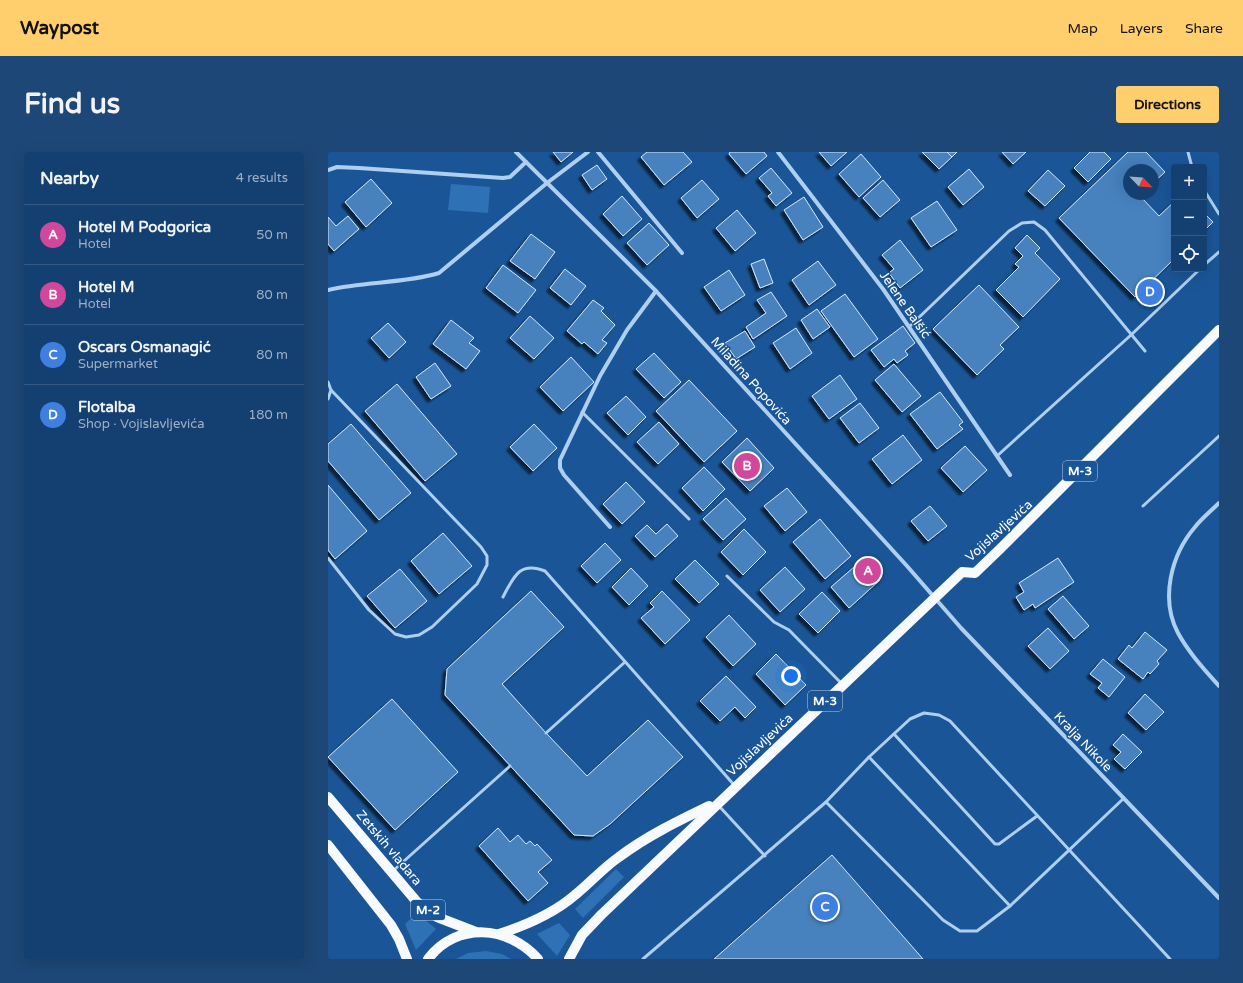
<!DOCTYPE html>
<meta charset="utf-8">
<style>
:root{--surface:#144071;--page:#1d4776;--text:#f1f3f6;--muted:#9dafc3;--line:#335984;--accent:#ffce6d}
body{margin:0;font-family:"Varela Round",sans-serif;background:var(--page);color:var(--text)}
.controls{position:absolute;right:12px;top:12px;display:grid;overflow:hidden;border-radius:4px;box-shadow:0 4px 16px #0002}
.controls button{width:36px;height:36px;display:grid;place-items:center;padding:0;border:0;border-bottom:1px solid var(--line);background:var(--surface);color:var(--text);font:20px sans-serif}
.compass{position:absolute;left:795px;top:12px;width:36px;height:36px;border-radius:50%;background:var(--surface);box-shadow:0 4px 16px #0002;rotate:115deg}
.you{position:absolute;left:463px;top:524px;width:14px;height:14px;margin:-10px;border:3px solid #fff;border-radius:50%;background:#1a73e8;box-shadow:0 0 0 6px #1a73e833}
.badge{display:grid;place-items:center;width:26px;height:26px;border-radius:50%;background:var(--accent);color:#fff;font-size:13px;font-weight:700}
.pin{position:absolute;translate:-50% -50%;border:2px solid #fff;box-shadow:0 1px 4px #0006}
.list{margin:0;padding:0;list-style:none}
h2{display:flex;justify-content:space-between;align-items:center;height:52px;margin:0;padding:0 16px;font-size:17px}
h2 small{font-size:13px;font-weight:400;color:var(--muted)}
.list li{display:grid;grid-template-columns:26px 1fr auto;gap:12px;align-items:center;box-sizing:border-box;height:60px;padding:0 16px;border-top:1px solid var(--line)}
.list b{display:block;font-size:15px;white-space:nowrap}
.list p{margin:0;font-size:13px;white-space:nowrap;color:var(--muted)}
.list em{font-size:13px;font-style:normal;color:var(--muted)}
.icon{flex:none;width:22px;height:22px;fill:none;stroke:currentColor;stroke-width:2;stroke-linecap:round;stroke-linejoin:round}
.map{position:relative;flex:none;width:891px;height:807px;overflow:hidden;border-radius:4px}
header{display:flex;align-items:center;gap:24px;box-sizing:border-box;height:56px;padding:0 20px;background:var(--accent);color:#111}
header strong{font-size:19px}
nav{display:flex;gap:22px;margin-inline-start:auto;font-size:14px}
.intro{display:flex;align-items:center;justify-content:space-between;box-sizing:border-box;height:96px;padding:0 24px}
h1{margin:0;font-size:28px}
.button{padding:10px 18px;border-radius:4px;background:var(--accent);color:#111;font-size:14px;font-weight:700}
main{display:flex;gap:24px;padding:0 24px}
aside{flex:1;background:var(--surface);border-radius:4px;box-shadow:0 4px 16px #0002}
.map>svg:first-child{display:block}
</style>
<header>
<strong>Waypost</strong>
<nav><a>Map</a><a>Layers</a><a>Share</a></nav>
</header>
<div class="intro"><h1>Find us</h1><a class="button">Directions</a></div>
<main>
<aside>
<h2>Nearby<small>4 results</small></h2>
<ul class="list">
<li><span class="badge" style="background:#d1479c">A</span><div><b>Hotel M Podgorica</b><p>Hotel</p></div><em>50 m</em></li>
<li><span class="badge" style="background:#d1479c">B</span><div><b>Hotel M</b><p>Hotel</p></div><em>80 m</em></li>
<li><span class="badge" style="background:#3f7fe0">C</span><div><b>Oscars Osmanagić</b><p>Supermarket</p></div><em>80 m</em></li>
<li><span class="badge" style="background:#3f7fe0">D</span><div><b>Flotalba</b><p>Shop · Vojislavljevića</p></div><em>180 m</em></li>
</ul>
</aside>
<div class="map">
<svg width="891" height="807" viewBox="0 0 891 807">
<defs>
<filter id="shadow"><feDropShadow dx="-3.5" dy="3.5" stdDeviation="1" flood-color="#0009"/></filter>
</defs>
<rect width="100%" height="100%" fill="#1a5697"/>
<g fill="#2e71b4">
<polygon points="123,32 162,35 160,61 120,58"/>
<polygon points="288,717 296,725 255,766 247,757"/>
<polygon points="89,761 108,777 88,798 77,772"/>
<polygon points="231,771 242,783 229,804 209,782"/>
<polygon points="158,799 174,802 183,807 128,807 140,801"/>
</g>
<g fill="#4782bf" stroke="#d5e8fb" filter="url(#shadow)">
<polygon points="225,0 245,0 233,10"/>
<polygon points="319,0 355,0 364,10 336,33 313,5"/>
<polygon points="402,0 436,0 439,4 418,22 401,2"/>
<polygon points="491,0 519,0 503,14"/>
<polygon points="594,0 619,0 624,5 611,17"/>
<polygon points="619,0 629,0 624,5"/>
<polygon points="674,0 698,0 685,12"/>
<polygon points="762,0 776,0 783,7 760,30 746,16"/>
<polygon points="800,0 818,0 837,20 825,31 825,18 801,18 801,42 814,42 812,44 831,64 846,50 846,107 807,145 731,66"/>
<polygon points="533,2 553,25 531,45 511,22"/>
<polygon points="269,13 279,27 264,38 254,23"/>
<polygon points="443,16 464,41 448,54 440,44 444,41 431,26"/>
<polygon points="641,17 656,35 635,53 620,35"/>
<polygon points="720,18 737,34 717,54 700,39"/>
<polygon points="43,27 64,51 38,75 17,50"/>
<polygon points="374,28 391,47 369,66 353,46"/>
<polygon points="555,28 572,48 552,65 535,46"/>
<polygon points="294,44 314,67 295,84 275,62"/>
<polygon points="476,45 495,75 475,88 456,58"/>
<polygon points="609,49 629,78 603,95 583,66"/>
<polygon points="409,58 428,81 407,99 388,76"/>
<polygon points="876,61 885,70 876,79"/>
<polygon points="20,64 31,77 6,99 0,92 0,65 8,74"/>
<polygon points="321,71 341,93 319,113 299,91"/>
<polygon points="203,82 227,100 207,127 182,109"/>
<polygon points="699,83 712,96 707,101 732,127 695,165 668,138 691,115 687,112 695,104 687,96"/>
<polygon points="572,88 595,118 572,136 561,121 566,117 554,103"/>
<polygon points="436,107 445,131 432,136 423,112"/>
<polygon points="490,109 508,133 481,153 464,128"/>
<polygon points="175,113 208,138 190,161 158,136"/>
<polygon points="237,117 258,134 243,153 222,136"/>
<polygon points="401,118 417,143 393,159 376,135"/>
<polygon points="651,133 691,175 672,193 676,197 649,223 605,177"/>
<polygon points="443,140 459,164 425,187 418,175 438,161 429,148"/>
<polygon points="517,142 550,187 526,205 493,159"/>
<polygon points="265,148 276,156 273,159 287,173 274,188 279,191 270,202 256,190 254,192 239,179"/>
<polygon points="489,157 502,175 485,187 473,168"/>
<polygon points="202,164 226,186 206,207 182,186"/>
<polygon points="123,168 146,186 141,191 152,199 138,217 105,192"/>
<polygon points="60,171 78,190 61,206 43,186"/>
<polygon points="575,174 587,191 577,199 580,203 569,211 566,207 556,215 543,198"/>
<polygon points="468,176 484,201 462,217 445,191"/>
<polygon points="417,179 427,195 408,207 397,191"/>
<polygon points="326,201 353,230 336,246 308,217"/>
<polygon points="243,205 266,230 235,259 212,235"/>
<polygon points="107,211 123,234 103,247 88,225"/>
<polygon points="566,212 593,244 574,260 547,228"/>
<polygon points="512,223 529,247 501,267 484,244"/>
<polygon points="361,228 409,279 376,310 328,259"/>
<polygon points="69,232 129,302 97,329 37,259"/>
<polygon points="612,240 635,270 631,273 635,277 609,297 582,262"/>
<polygon points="298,244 318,265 300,283 279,261"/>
<polygon points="532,251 551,276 531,291 512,266"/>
<polygon points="331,270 351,292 330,312 309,290"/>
<polygon points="23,272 83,341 51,368 0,309 0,292"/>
<polygon points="206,272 229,296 205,319 182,295"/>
<polygon points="575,283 594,308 564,332 544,307"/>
<polygon points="419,286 446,316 422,339 394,310"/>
<polygon points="637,294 659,318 635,340 613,316"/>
<polygon points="376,315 397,337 375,359 354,336"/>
<polygon points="298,330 317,350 294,372 275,352"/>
<polygon points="0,333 39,379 7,407 0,398"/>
<polygon points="459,336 479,360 457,379 436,354"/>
<polygon points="398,346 418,367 395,388 375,367"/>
<polygon points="602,354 619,374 600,389 583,369"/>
<polygon points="492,367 523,404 497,427 465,390"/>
<polygon points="339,372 350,384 327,405 307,384 319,373 328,382"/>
<polygon points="416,377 438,400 415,423 393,400"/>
<polygon points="115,381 144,414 111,442 83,409"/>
<polygon points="277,391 293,408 269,431 253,414"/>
<polygon points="730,406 746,430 707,456 705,452 696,458 688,445 696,440 691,431"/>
<polygon points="367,408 391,432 371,451 347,427"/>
<polygon points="534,408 552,428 521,456 503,435"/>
<polygon points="457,415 477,437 452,460 432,438"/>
<polygon points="303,416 320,434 301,453 284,435"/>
<polygon points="72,417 99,449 67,476 39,444"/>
<polygon points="203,439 236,475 174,532 218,581 259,624 320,568 355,605 282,672 265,684 246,683 117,543 119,517"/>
<polygon points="334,439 362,468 337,492 313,466 326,455 322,451"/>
<polygon points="494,440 512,459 490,481 471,462"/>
<polygon points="735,444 761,474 746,487 720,457"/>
<polygon points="401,463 428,492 405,514 378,485"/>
<polygon points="720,476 741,499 722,517 700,494"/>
<polygon points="817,480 839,498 829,509 831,512 822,522 820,520 815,527 790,507 801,493 804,496"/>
<polygon points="448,502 478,533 457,553 428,522"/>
<polygon points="775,507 797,525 781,545 770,536 774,531 762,522"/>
<polygon points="398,524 428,555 417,566 407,555 392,569 372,549"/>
<polygon points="817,542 836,560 818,578 800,561"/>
<polygon points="64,547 130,620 67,678 0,605"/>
<polygon points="795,582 814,600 797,617 786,607 793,600 785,593"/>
<polygon points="170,676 182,690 190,683 198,692 202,689 207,694 209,692 224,708 210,720 220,731 200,749 151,694"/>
<polygon points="504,703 595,807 386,807"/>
</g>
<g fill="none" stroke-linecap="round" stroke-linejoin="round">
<g stroke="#aecff0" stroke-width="3">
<polyline points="860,0 864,15"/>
<polyline points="876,38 891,62"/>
<polyline points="876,113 891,100"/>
<polyline points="581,175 681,79 694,71 706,70 717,78 817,199"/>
<polyline points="0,230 3,238 0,247"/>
<polyline points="254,260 361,367"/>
<polyline points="669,304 803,183 872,117"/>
<polyline points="815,354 891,284"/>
<polyline points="0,406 41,458 67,482 78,485 91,483 104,475 149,432 159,413 159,404 153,395 3,238"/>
<polyline points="399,424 446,470 461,478 514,532"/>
<path d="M175 445C186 424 192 409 217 419L407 634"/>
<polyline points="218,581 297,510"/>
<polyline points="566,582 667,692 671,692 709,664"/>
<polyline points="541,605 682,754"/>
<polyline points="498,650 615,768 632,779 649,779 682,754 795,647"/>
<polyline points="391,654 437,704"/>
<polyline points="66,718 182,614"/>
<polyline points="315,807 498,650 541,605 582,567 596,561 611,563 622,569 842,807"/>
</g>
<g stroke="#aecff0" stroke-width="4">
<polyline points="188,0 328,139 579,414 633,476 891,746"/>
<polyline points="270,0 354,101"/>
<polyline points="450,0 555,137 682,323"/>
<polyline points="0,18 9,15 31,16 175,26 182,25 198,10"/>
<path d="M0 138C36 129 75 132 111 121L219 31 260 0"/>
<path d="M891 351C883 359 874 366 867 375 843 403 832 447 850 481 861 501 876 517 891 534"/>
<polyline points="282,375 236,323 232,316 232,308 272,224 299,178 328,139"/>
</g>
<g stroke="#f7faff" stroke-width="10">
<polyline points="0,645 89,750 109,765 148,780"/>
<polyline points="0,693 63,773 71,787 79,807"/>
<path d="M171 782C199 773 225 762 247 743 262 731 275 716 291 705 319 684 350 669 381 654"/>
<path d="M100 807C129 769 181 774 210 807"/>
<polyline points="241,807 254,783 274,762 634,420 647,421 672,397 891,178"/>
</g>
</g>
<g text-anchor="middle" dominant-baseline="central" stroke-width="3" stroke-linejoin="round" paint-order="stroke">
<g fill="#1a5697" stroke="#bacce0" stroke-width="1">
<rect x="735" y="309" width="34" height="20" rx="3"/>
<rect x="480" y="539" width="34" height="20" rx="3"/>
<rect x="83" y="748" width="34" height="20" rx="3"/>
</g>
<g font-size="12" font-weight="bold" fill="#fff">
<text x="752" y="319">M-3</text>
<text x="497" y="549">M-3</text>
<text x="100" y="758">M-2</text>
</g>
<g font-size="13" fill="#fff" stroke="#1a5697">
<text transform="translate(577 153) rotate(55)">Jelene Balšić</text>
<text transform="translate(423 229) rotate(48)">Miladina Popovića</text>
<text transform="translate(671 379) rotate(-42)">Vojislavljevića</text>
<text transform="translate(755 590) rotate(46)">Kralja Nikole</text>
<text transform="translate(432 593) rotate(-43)">Vojislavljevića</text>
<text transform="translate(61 696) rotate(50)">Zetskih vladara</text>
</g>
</g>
</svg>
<div class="controls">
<button>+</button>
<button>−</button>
<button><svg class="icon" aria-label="locate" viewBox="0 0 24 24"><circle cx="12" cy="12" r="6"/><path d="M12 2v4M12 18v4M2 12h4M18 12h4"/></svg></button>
</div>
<svg class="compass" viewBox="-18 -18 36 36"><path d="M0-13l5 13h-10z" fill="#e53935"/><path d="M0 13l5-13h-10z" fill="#9dafc3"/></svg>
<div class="you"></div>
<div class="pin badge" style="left:540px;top:419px;background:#d1479c">A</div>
<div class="pin badge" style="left:419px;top:314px;background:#d1479c">B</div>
<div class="pin badge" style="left:497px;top:755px;background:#3f7fe0">C</div>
<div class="pin badge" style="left:822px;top:140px;background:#3f7fe0">D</div>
</div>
</main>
